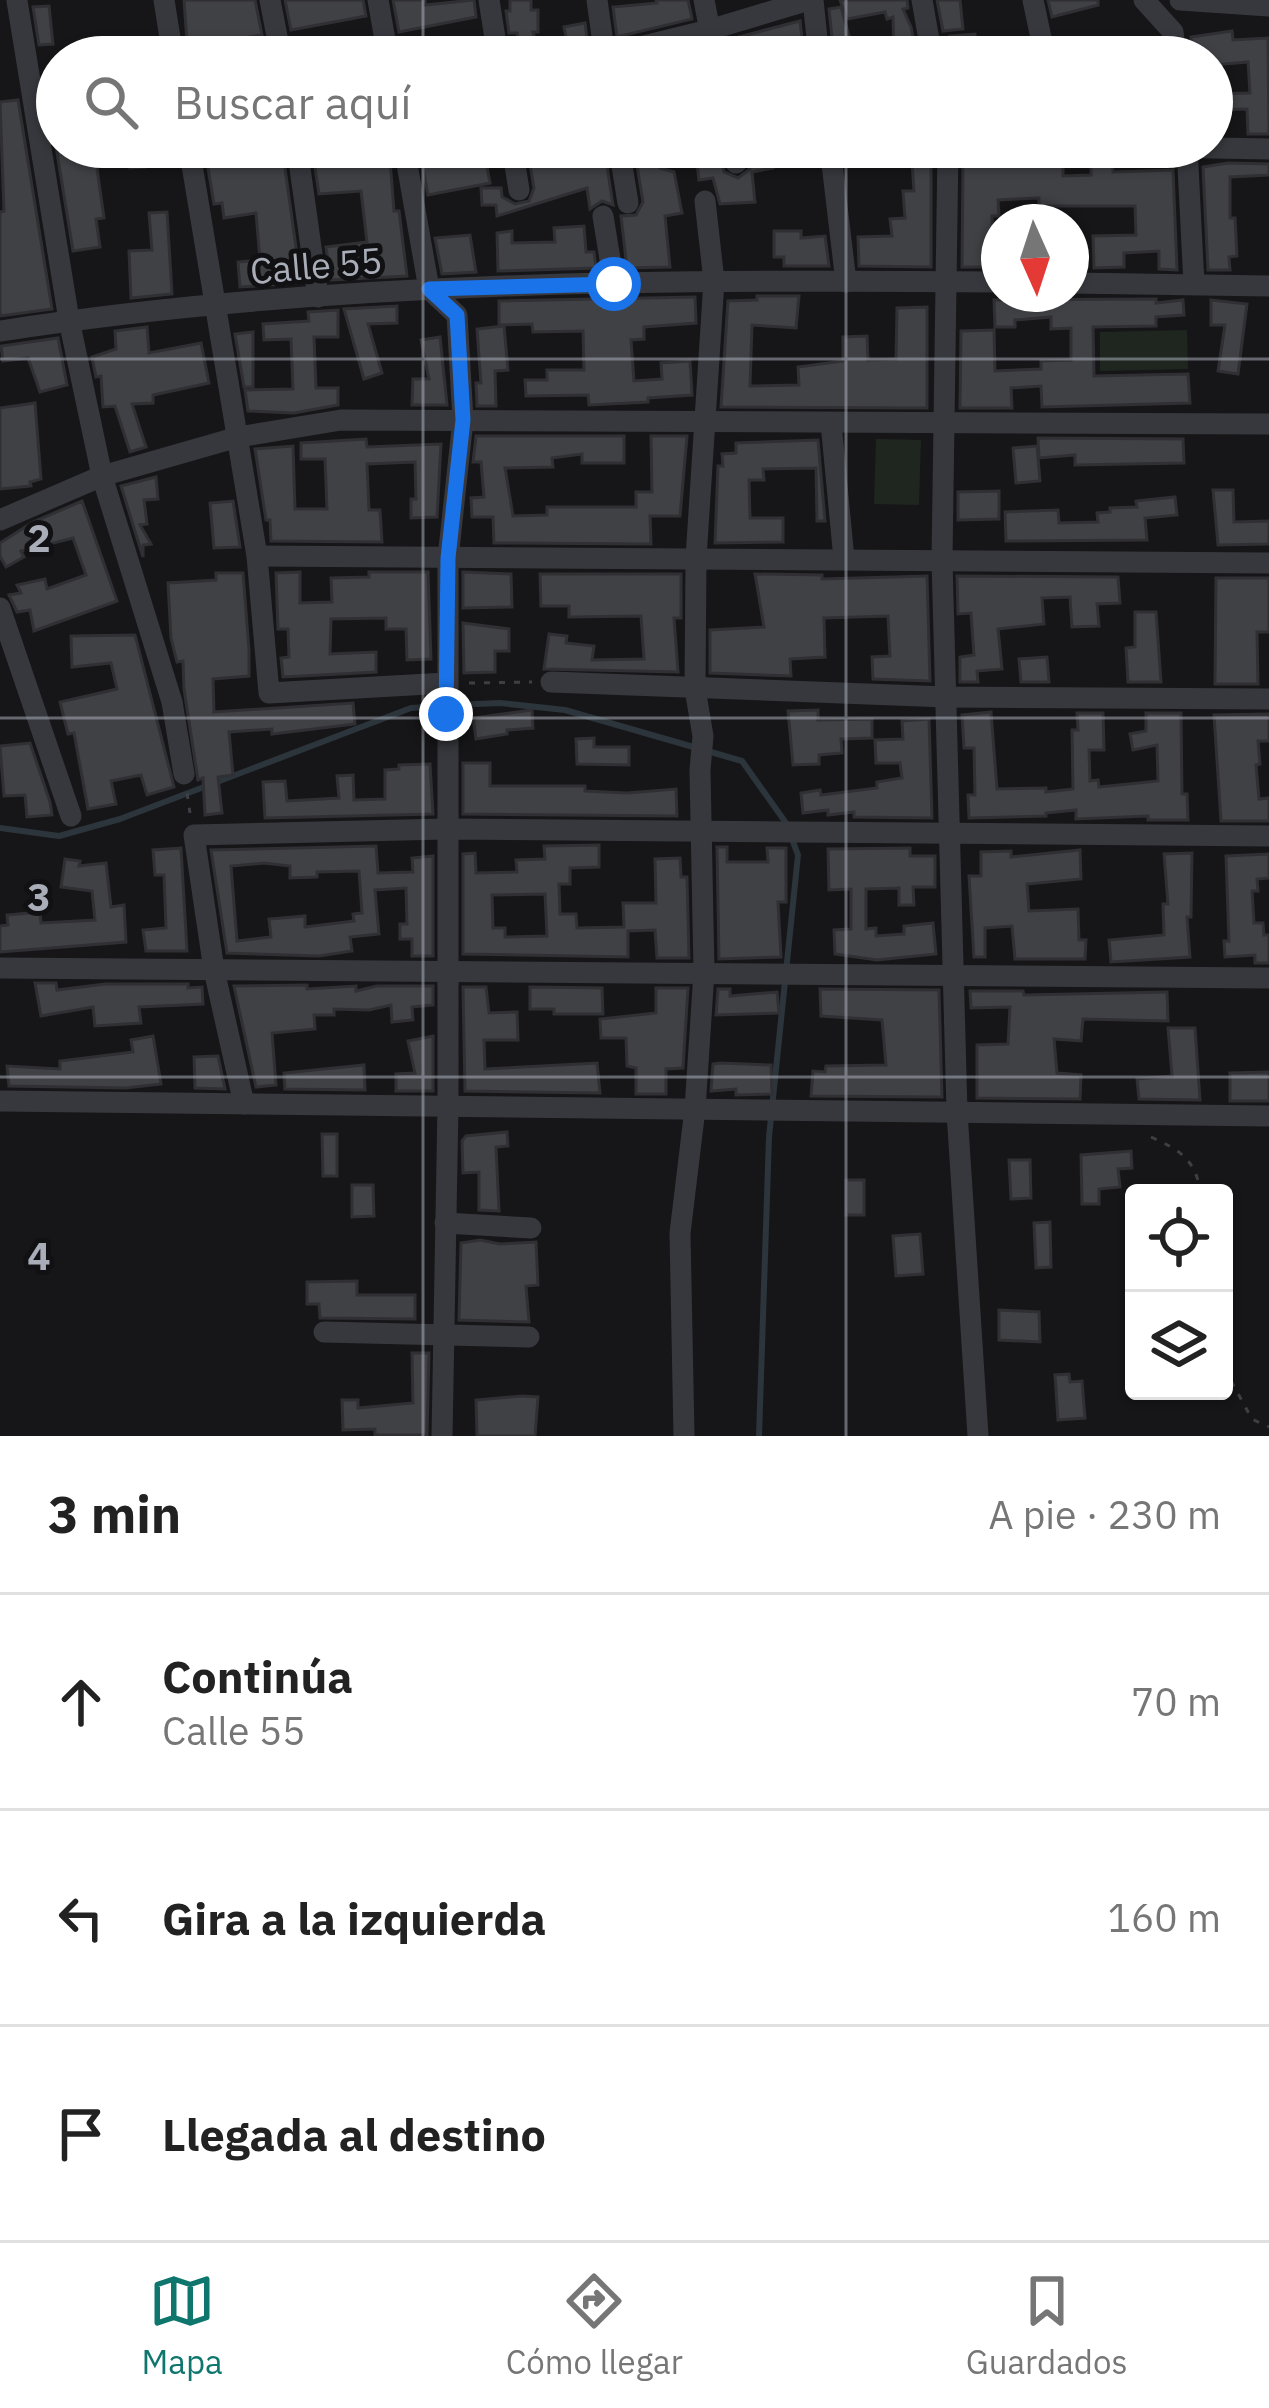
<!DOCTYPE html>
<html lang="es">
<meta charset="utf-8">
<style>
:root{--surface:#fff;--page:#f6f6f6;--text:#222;--muted:#767676;--line:#e0e0e0;--accent:#0f766e}
body{margin:0;font-family:"IBM Plex Sans",sans-serif;background:var(--page);color:var(--text)}
.controls{position:absolute;right:36px;bottom:36px;display:grid;overflow:hidden;border-radius:12px;box-shadow:0 3px 9px #0004}
.controls button{width:108px;height:108px;display:grid;place-items:center;padding:0;border:0;border-bottom:3px solid var(--line);background:var(--surface);color:var(--text);font:60px sans-serif}
.compass{position:absolute;left:981px;top:204px;width:108px;height:108px;border-radius:50%;background:var(--surface);box-shadow:0 3px 9px #0004;rotate:177deg}
.stop{position:absolute;width:36px;height:36px;margin:-27px;border:9px solid #1a73e8;border-radius:50%;background:#fff}
.stop.end{background:#1a73e8;border-color:#fff;box-shadow:0 3px 12px #0008}
.list{margin:0;padding:0;list-style:none}
h2{display:flex;justify-content:space-between;align-items:center;height:156px;margin:0;padding:0 48px;font-size:51px}
h2 small{font-size:39px;font-weight:400;color:var(--muted)}
.list li{display:grid;grid-template-columns:78px 1fr auto;gap:36px;align-items:center;box-sizing:border-box;height:216px;padding:0 48px;border-top:3px solid var(--line)}
.list b{display:block;font-size:45px;white-space:nowrap}
.list p{margin:0;font-size:39px;white-space:nowrap;color:var(--muted)}
.list em{font-size:39px;font-style:normal;color:var(--muted)}
.icon{flex:none;width:66px;height:66px;fill:none;stroke:currentColor;stroke-width:2;stroke-linecap:round;stroke-linejoin:round}
.map{position:relative;flex:none;width:1269px;height:1436px;overflow:hidden}
.search{position:absolute;background:var(--surface);box-shadow:0 3px 9px #0004;left:36px;right:36px;top:36px;height:132px;display:flex;align-items:center;gap:30px;box-sizing:border-box;padding:0 42px;border-radius:66px;color:var(--muted);font-size:45px}
.sheet{height:804px;background:var(--surface)}
nav{display:flex;justify-content:space-around;align-items:center;box-sizing:border-box;height:168px;border-top:3px solid var(--line);background:var(--surface);font-size:33px;color:var(--muted)}
nav a{display:grid;justify-items:center;gap:6px}
nav .on{color:var(--accent)}
.map>svg:first-child{display:block}
</style>
<div class="map">
<svg width="1269" height="1436" viewBox="0 0 1269 1436">
<rect width="100%" height="100%" fill="#161618"/>
<g fill="#1e261f">
<polygon points="1187,330 1188,369 1100,371 1100,332"/>
<polygon points="876,439 921,440 919,505 874,504"/>
</g>
<g fill="none" stroke-linecap="round" stroke-linejoin="round">
<g stroke="#2c353c" stroke-width="6">
<polyline points="454,705 500,703 565,710 742,761 786,823 798,855 769,1137 759,1436"/>
<polyline points="0,828 59,836 120,819 411,708 441,706"/>
</g>
</g>
<g fill="#404145" stroke="#303034" stroke-width="3" fill-rule="evenodd">
<polygon points="184,0 255,0 262,35 250,37 253,57 188,57"/>
<polygon points="285,0 363,0 366,16 291,30"/>
<polygon points="393,0 425,0 425,5 474,0 476,17 399,32"/>
<polygon points="510,0 531,0 531,10 538,10 538,32 533,32 540,57 523,57 517,33 509,33 506,11 510,11"/>
<polygon points="656,0 688,0 692,19 617,37 613,7 657,3"/>
<polygon points="840,0 907,0 908,8 903,9 911,27 917,57 903,57 902,47 894,48 893,17 887,19 885,12 847,19"/>
<polygon points="937,0 960,0 963,29 943,31"/>
<polygon points="1048,0 1098,0 1098,5 1052,17"/>
<polygon points="49,6 53,44 39,45 33,7"/>
<polygon points="841,7 853,50 851,57 834,57 829,9"/>
<polygon points="800,21 804,57 730,57 727,40"/>
<polygon points="585,23 588,47 586,51 569,52 564,27"/>
<polygon points="1232,31 1233,40 1268,38 1269,134 1248,134 1247,109 1212,110 1212,94 1250,93 1248,62 1214,65 1213,57 1193,57 1191,37"/>
<polygon points="975,34 976,56 952,57 950,36"/>
<polygon points="57,96 57,147 145,147 145,167 130,168 130,156 96,161 104,218 96,219 100,247 73,251 48,97"/>
<polygon points="18,100 52,309 0,316 0,212 4,211 0,102"/>
<polygon points="234,147 282,147 301,283 240,287 238,262 260,260 256,213 224,218 222,203 214,204 205,150"/>
<polygon points="312,147 333,147 334,162 365,160 364,147 389,147 394,211 399,211 407,276 331,280 326,247 367,242 361,191 319,194"/>
<polygon points="419,147 497,147 499,160 486,162 490,183 428,195"/>
<polygon points="527,147 604,147 613,205 602,201 590,209 587,188 497,216 496,205 482,205 481,188 501,188 502,197 515,204 529,201 534,188"/>
<polygon points="634,147 658,147 660,168 674,172 682,213 665,216 670,267 627,268 621,216 636,215 643,202"/>
<polygon points="695,147 718,147 724,172 738,178 750,169 750,155 769,151 773,168 752,172 755,202 720,204 713,178 699,180"/>
<polygon points="911,147 925,147 926,158 931,158 931,267 859,266 858,237 892,236 890,219 905,218 903,191 914,191"/>
<polygon points="1063,157 1063,176 1091,175 1091,159 1112,158 1113,172 1173,170 1177,270 1159,269 1159,251 1124,253 1124,267 1094,268 1093,236 1136,235 1135,206 1039,206 1039,198 998,200 999,216 992,216 994,267 962,267 963,165"/>
<polygon points="1228,163 1269,164 1269,175 1230,177 1230,218 1235,218 1237,256 1229,257 1230,270 1208,270 1203,167"/>
<polygon points="167,212 172,294 131,298 129,251 152,250 149,213"/>
<polygon points="584,226 586,252 594,252 596,268 498,271 497,233 512,231 512,243 555,242 554,228"/>
<polygon points="774,231 801,231 801,238 825,236 829,266 784,266 784,257 774,257"/>
<polygon points="470,235 476,272 442,274 435,238"/>
<polygon points="757,296 799,296 796,328 752,325 750,386 799,385 798,367 843,361 843,337 867,336 868,360 896,359 897,308 927,307 927,408 721,407 728,301 757,300"/>
<polygon points="695,297 696,323 644,327 644,339 631,340 634,381 662,379 661,363 690,361 692,395 648,398 648,402 589,405 588,395 526,396 525,380 547,380 547,370 584,370 583,331 533,332 532,324 499,325 499,301"/>
<polygon points="1156,299 1156,303 1183,300 1184,315 1156,317 1156,326 1093,327 1094,376 1188,374 1190,403 1042,407 1041,386 1011,388 1012,408 960,408 961,331 994,330 995,371 1041,369 1041,361 1071,360 1071,328 1051,329 1051,317 1015,320 1015,327 995,327 994,300"/>
<polygon points="1211,300 1247,304 1238,374 1218,371 1225,325 1211,325"/>
<polygon points="397,306 397,323 368,324 382,373 364,379 344,309"/>
<polygon points="338,310 338,337 314,337 316,388 338,388 338,405 294,413 248,411 245,390 293,389 291,339 264,340 263,324 309,321 308,312"/>
<polygon points="504,326 508,370 495,371 496,406 477,406 476,383 481,383 477,329"/>
<polygon points="147,327 149,353 201,343 209,383 153,395 153,403 132,404 146,447 130,452 115,406 103,407 101,376 96,377 92,357 116,349 115,331"/>
<polygon points="253,332 253,387 244,387 235,334"/>
<polygon points="440,337 447,405 412,405 413,379 429,379 421,340"/>
<polygon points="58,338 67,385 40,392 28,358 3,361 1,346"/>
<polygon points="35,403 41,479 30,482 31,486 0,489 0,408"/>
<polygon points="476,436 624,436 624,463 582,463 582,454 552,458 553,467 505,468 513,516 547,515 547,507 636,507 636,492 652,492 651,436 687,436 680,516 650,516 651,544 494,543 493,517 472,517 471,498 484,497 481,462 473,462"/>
<polygon points="1038,438 1183,439 1184,463 1075,465 1075,455 1039,458"/>
<polygon points="366,439 367,447 441,444 437,517 411,518 411,499 416,499 415,462 367,464 369,510 380,510 382,542 271,541 270,520 266,520 255,449 293,446 295,509 327,509 325,459 301,459 301,443"/>
<polygon points="818,440 825,521 817,521 816,468 763,469 764,480 749,480 750,518 783,518 783,542 715,543 718,466 723,466 722,454 736,453 736,443"/>
<polygon points="1037,446 1040,481 1016,483 1013,448"/>
<polygon points="156,477 158,499 144,500 147,524 140,525 151,544 143,545 143,557 121,486"/>
<polygon points="1213,490 1233,490 1234,522 1269,521 1269,544 1218,545"/>
<polygon points="999,491 999,519 958,520 958,492"/>
<polygon points="1175,497 1177,515 1145,518 1147,540 1006,541 1005,512 1058,510 1059,523 1098,522 1097,513 1110,512 1110,508 1137,507 1136,501"/>
<polygon points="82,501 117,601 34,631 30,610 17,612 9,595 21,593 17,585 45,579 47,589 86,575 73,538 21,551 24,557 6,567 0,556 0,543 33,522"/>
<polygon points="233,501 240,547 214,548 210,503"/>
<polygon points="300,572 300,603 332,602 331,578 369,577 369,572 428,572 431,659 407,660 406,629 386,629 386,618 331,619 330,654 376,652 376,672 283,677 281,658 289,657 288,629 278,629 276,573"/>
<polygon points="463,572 511,574 512,607 463,608"/>
<polygon points="216,573 243,573 249,650 249,676 213,679 214,712 353,703 355,724 272,734 272,729 229,732 233,775 218,777 222,813 205,815 203,778 198,780 184,689 183,661 177,662 171,638 168,583 216,580"/>
<polygon points="540,574 681,574 681,618 674,618 678,672 544,669 549,634 567,636 566,643 594,646 592,660 644,659 641,616 569,617 569,606 541,606"/>
<polygon points="755,574 822,575 822,579 927,576 930,681 873,679 872,657 890,656 888,616 824,618 825,657 790,659 791,676 710,673 710,630 764,627"/>
<polygon points="957,576 1118,577 1120,603 1097,604 1099,626 1072,627 1070,597 1042,598 1044,624 998,629 1002,669 977,671 978,682 960,682 960,657 974,655 971,613 958,614"/>
<polygon points="1216,578 1269,578 1269,632 1257,632 1258,684 1215,684"/>
<polygon points="1135,612 1156,612 1161,682 1128,682 1126,648 1135,647"/>
<polygon points="463,623 509,629 509,651 495,651 495,672 464,673"/>
<polygon points="135,635 174,787 147,795 141,775 111,781 116,804 88,809 74,733 68,734 60,702 117,689 111,663 72,667 71,636"/>
<polygon points="1047,657 1049,682 1021,682 1019,659"/>
<polygon points="532,710 533,728 507,730 507,734 476,739 473,718"/>
<polygon points="818,710 818,720 872,719 872,738 841,739 842,753 819,755 819,764 793,765 788,711"/>
<polygon points="991,712 997,789 1046,788 1046,792 1073,789 1072,730 1078,730 1077,713 1103,713 1104,750 1089,750 1090,781 1098,780 1099,787 1158,781 1157,745 1133,750 1130,734 1146,731 1146,713 1181,713 1182,794 1187,794 1188,820 1148,820 1148,816 1076,819 1076,810 1046,813 1046,816 969,818 968,795 975,795 974,748 964,748 962,715"/>
<polygon points="1269,714 1269,741 1258,741 1260,764 1256,765 1259,799 1269,798 1269,821 1221,821 1214,715"/>
<polygon points="929,719 932,818 854,817 854,812 828,815 828,810 803,813 801,793 820,790 821,795 877,788 877,782 902,778 900,763 876,763 875,740 903,739 902,721"/>
<polygon points="594,738 594,747 629,747 629,765 577,764 576,739"/>
<polygon points="30,743 50,802 52,815 27,817 25,795 4,796 0,746"/>
<polygon points="463,763 490,763 490,786 585,786 585,791 627,793 676,789 677,816 463,814"/>
<polygon points="430,764 433,814 265,818 263,782 285,781 287,801 339,798 337,776 353,775 354,800 385,799 385,770 399,769 399,765"/>
<path d="M599 845V867L570 868V884H559L560 914H576L577 928 624 927 623 903H656L655 859 680 858 681 877H687L689 958H657L655 930 628 931V957L463 954V854L475 853 476 873 517 872 516 860 545 859 544 846ZM545 894 547 936 505 937V928H493L492 895Z"/>
<path d="M376 846 378 873 413 872 412 858 433 856V956H412V939H400V924H407L406 888 375 890 379 934 350 937 352 951 319 956 227 953 211 850ZM264 863 290 866V878L317 877V872L359 871 362 913 353 914 354 921 305 927V916L269 919 271 937 237 941 231 866Z"/>
<polygon points="717,847 727,847 727,862 768,862 767,848 786,848 786,902 778,902 781,957 719,959"/>
<polygon points="181,848 187,951 146,951 143,930 166,928 164,875 155,875 153,850"/>
<polygon points="910,848 910,856 935,856 935,887 913,887 914,905 899,905 899,888 866,889 866,929 876,928 876,936 904,934 904,926 933,923 936,954 877,960 835,954 834,930 851,929 851,889 829,890 828,849"/>
<polygon points="1080,850 1081,879 1027,884 1029,911 1078,909 1079,940 1086,940 1085,959 1015,959 1012,926 985,928 985,957 974,957 969,876 981,876 981,852 1011,851 1011,857"/>
<polygon points="1192,853 1191,917 1187,917 1190,957 1111,962 1109,940 1164,935 1163,904 1168,904 1164,854"/>
<polygon points="1269,854 1269,878 1257,879 1258,891 1252,891 1254,923 1263,923 1264,935 1269,935 1269,963 1255,963 1255,955 1225,957 1224,941 1229,941 1226,856"/>
<polygon points="65,859 80,861 79,866 106,863 111,907 124,905 126,942 0,952 0,926 8,925 7,915 40,912 41,923 95,920 92,891 61,887"/>
<polygon points="35,983 56,983 57,990 105,984 188,984 188,988 202,987 203,1004 139,1007 141,1023 95,1026 93,1007 41,1016"/>
<polygon points="307,985 307,989 356,986 356,991 377,986 433,986 433,1005 412,1007 413,1020 392,1022 391,1005 369,1010 334,1009 334,1015 314,1015 315,1029 272,1033 276,1085 256,1087 234,986"/>
<polygon points="463,987 486,987 489,1013 517,1012 518,1040 484,1040 485,1069 597,1063 600,1093 465,1091"/>
<polygon points="530,987 602,988 603,1014 554,1014 554,1009 530,1009"/>
<polygon points="656,988 688,988 683,1068 666,1069 666,1094 636,1094 636,1068 627,1066 626,1038 601,1038 600,1019 656,1013"/>
<polygon points="718,989 730,989 730,996 777,992 779,1013 716,1015"/>
<polygon points="820,989 939,990 942,1097 811,1096 813,1071 825,1072 826,1066 886,1065 882,1020 821,1016"/>
<polygon points="970,991 1023,991 1024,995 1167,992 1168,1021 1083,1019 1081,1041 1054,1039 1057,1073 1081,1075 1080,1099 977,1098 977,1045 1008,1044 1010,1007 971,1008"/>
<polygon points="1168,1028 1195,1028 1200,1100 1139,1099 1137,1079 1172,1076"/>
<polygon points="153,1036 161,1084 126,1088 9,1086 7,1066 60,1069 60,1061 133,1052 131,1040"/>
<polygon points="433,1036 433,1091 396,1091 396,1074 415,1073 408,1041"/>
<polygon points="218,1056 225,1089 195,1088 194,1057"/>
<polygon points="720,1063 771,1065 772,1094 736,1095 736,1089 711,1091 713,1064"/>
<polygon points="364,1065 365,1090 285,1089 284,1073"/>
<polygon points="1269,1072 1269,1101 1230,1101 1230,1073"/>
<polygon points="507,1132 508,1146 496,1147 499,1211 479,1210 479,1172 463,1173 462,1141 466,1136"/>
<polygon points="322,1134 337,1134 337,1176 323,1176"/>
<polygon points="1131,1151 1132,1168 1118,1169 1120,1187 1099,1189 1099,1204 1082,1204 1081,1155"/>
<polygon points="1009,1160 1030,1160 1031,1198 1011,1199"/>
<rect x="846" y="1180" width="18" height="35"/>
<polygon points="352,1185 373,1185 374,1216 352,1217"/>
<polygon points="1050,1222 1051,1267 1036,1268 1034,1223"/>
<polygon points="920,1234 923,1274 896,1276 893,1236"/>
<polygon points="480,1240 500,1244 536,1242 538,1285 526,1286 529,1322 459,1320 461,1243"/>
<polygon points="357,1281 357,1295 415,1295 415,1319 320,1318 319,1304 307,1304 307,1282"/>
<polygon points="999,1310 1039,1312 1040,1342 999,1340"/>
<polygon points="412,1353 429,1353 427,1435 375,1435 375,1429 343,1430 342,1400 358,1400 358,1408 413,1403"/>
<polygon points="1069,1374 1070,1382 1082,1381 1085,1418 1058,1420 1055,1375"/>
<polygon points="522,1396 538,1397 535,1436 477,1436 476,1400"/>
</g>
<g fill="none" stroke-linecap="round" stroke-linejoin="round">
<g stroke="#3d3f44" stroke-width="3" stroke-dasharray="6 9" stroke-linecap="butt">
<polyline points="469,683 532,682"/>
<polyline points="187,793 190,813"/>
<path d="M1151 1137C1180 1150 1195 1159 1201 1193"/>
<polyline points="1224,1368 1252,1419 1269,1427"/>
</g>
<g stroke="#37383d" stroke-width="21">
<polyline points="164,0 173,57"/>
<polyline points="270,0 281,57"/>
<polyline points="378,0 388,57"/>
<polyline points="489,0 498,57"/>
<polyline points="597,0 605,57"/>
<polyline points="704,0 715,57"/>
<polyline points="813,0 819,57"/>
<polyline points="922,0 932,57"/>
<polyline points="1033,0 1045,57"/>
<polyline points="1144,0 1173,32 1176,57"/>
<polyline points="1180,0 1269,6"/>
<polyline points="17,1 69,320 102,476 172,702 184,774"/>
<polyline points="599,57 709,30 809,0"/>
<polyline points="189,147 257,556 269,693 446,683"/>
<polyline points="297,147 318,297"/>
<polyline points="404,147 429,289 457,315 463,420 448,558 448,1106 442,1436"/>
<polyline points="512,147 519,190"/>
<polyline points="619,147 628,203"/>
<polyline points="733,147 736,163"/>
<polyline points="830,147 846,282"/>
<polyline points="948,147 942,560 957,1112 978,1436"/>
<polyline points="1161,147 1269,149"/>
<polyline points="1187,147 1194,284"/>
<polyline points="603,216 614,284"/>
<polyline points="1071,283 1269,286"/>
<path d="M0 331C330 280 666 279 999 282"/>
<polyline points="831,423 844,559"/>
<polyline points="0,520 102,476 238,437 341,420 1269,424"/>
<polyline points="257,556 1269,563"/>
<polyline points="0,608 71,816"/>
<polyline points="551,682 946,697 1269,699"/>
<polyline points="0,968 1269,978"/>
<polyline points="0,1101 1269,1116"/>
<polyline points="244,1104 214,970 194,835 446,829 1269,836"/>
<polyline points="445,1223 531,1228"/>
<polyline points="324,1332 529,1337"/>
<polyline points="684,1436 680,1233 695,1109 704,972 700,770 703,736 695,689 696,558 714,281 705,201"/>
</g>
</g>
<g fill="none" stroke-linecap="round" stroke-linejoin="round">
<polyline stroke="#1a73e8" stroke-width="15" points="446,714 448,558 463,420 457,315 429,289 614,284"/>
</g>
<path fill="none" stroke="#a8adb8" stroke-width="3" stroke-opacity="0.55" d="M423 0V57M846 0V57M423 147V1436M846 147V1436M0 359H1269M0 718H1269M0 1077H1269"/>
<g text-anchor="middle" dominant-baseline="central" stroke-width="10" stroke-linejoin="round" paint-order="stroke">
<g font-size="36" fill="#a8adb8" stroke="#111113">
<text transform="translate(316 265) rotate(-5)">Calle 55</text>
</g>
</g>
<g font-size="39" text-anchor="middle" font-weight="bold" fill="#a8adb8" stroke="#111113" stroke-width="10" stroke-linejoin="round" paint-order="stroke">
<text x="39" y="552">2</text>
<text x="39" y="911">3</text>
<text x="39" y="1270">4</text>
</g>
</svg>
<div class="controls">
<button><svg class="icon" aria-label="locate" viewBox="0 0 24 24"><circle cx="12" cy="12" r="6"/><path d="M12 2v4M12 18v4M2 12h4M18 12h4"/></svg></button>
<button><svg class="icon" aria-label="layers" viewBox="0 0 24 24"><path d="M12 4l9 5-9 5-9-5zM3 14l9 5 9-5"/></svg></button>
</div>
<svg class="compass" viewBox="-18 -18 36 36"><path d="M0-13l5 13h-10z" fill="#e53935"/><path d="M0 13l5-13h-10z" fill="#767676"/></svg>
<div class="stop" style="left:614px;top:284px"></div>
<div class="stop end" style="left:446px;top:714px"></div>
<div class="search"><svg class="icon" aria-label="search" viewBox="0 0 24 24"><circle cx="10" cy="10" r="6"/><path d="M15 15l6 6"/></svg>Buscar aquí</div>
</div>
<section class="sheet">
<h2>3 min<small>A pie · 230 m</small></h2>
<ul class="list">
<li><svg class="icon" aria-label="ahead" viewBox="0 0 24 24"><path d="M12 20V5M6 11l6-6 6 6"/></svg><div><b>Continúa</b><p>Calle 55</p></div><em>70 m</em></li>
<li><svg class="icon" aria-label="left" viewBox="0 0 24 24"><path d="M17 20v-9H6M10 6l-5 5 5 5"/></svg><div><b>Gira a la izquierda</b></div><em>160 m</em></li>
<li><svg class="icon" aria-label="arrive" viewBox="0 0 24 24"><path d="M6 21V4h12l-3 4 3 4H6"/></svg><div><b>Llegada al destino</b></div></li>
</ul>
</section>
<nav>
<a class="on"><svg class="icon" aria-label="map" viewBox="0 0 24 24"><path d="M3 6l6-2 6 2 6-2v14l-6 2-6-2-6 2zM9 4v14M15 6v14"/></svg>Mapa</a>
<a><svg class="icon" aria-label="directions" viewBox="0 0 24 24"><path d="M12 3l9 9-9 9-9-9zM9 14v-3h6M13 9l2 2-2 2"/></svg>Cómo llegar</a>
<a><svg class="icon" aria-label="saved" viewBox="0 0 24 24"><path d="M7 4h10v16l-5-4-5 4z"/></svg>Guardados</a>
</nav>
